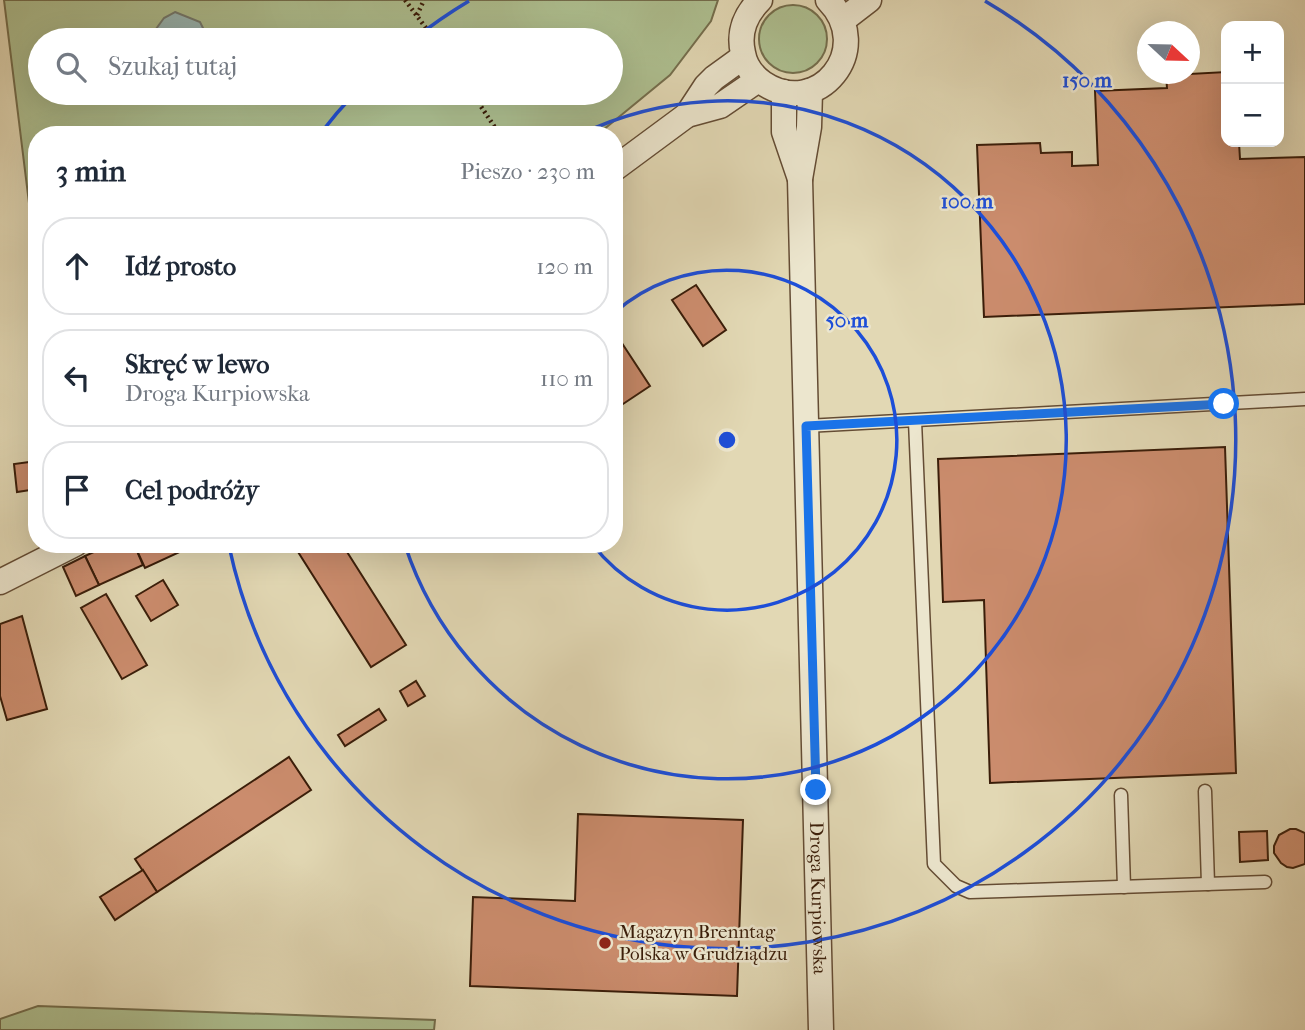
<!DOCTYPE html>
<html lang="pl">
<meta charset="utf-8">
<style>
:root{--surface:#fff;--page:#f2f2f3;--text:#1f2937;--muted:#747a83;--line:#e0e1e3}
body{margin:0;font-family:"IM FELL French Canon",serif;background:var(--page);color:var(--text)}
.controls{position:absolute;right:21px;top:21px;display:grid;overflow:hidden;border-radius:14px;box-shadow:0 7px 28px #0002}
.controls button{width:63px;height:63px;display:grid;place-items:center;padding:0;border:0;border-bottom:2px solid var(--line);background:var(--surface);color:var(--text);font:35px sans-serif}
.compass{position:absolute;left:1137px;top:21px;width:63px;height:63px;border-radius:50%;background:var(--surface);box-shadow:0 7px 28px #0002;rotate:112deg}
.stop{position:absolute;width:21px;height:21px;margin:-16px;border:5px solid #1a73e8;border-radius:50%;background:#fff}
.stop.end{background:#1a73e8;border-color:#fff;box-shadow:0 2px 7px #0008}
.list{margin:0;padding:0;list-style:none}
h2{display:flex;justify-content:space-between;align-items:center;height:91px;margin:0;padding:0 28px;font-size:30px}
h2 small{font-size:23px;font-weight:400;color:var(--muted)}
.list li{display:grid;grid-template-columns:46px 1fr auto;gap:21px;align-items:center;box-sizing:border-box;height:98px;margin:0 14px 14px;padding:0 14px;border:2px solid var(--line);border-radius:28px}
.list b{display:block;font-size:26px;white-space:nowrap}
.list p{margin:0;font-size:23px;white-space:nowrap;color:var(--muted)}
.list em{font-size:23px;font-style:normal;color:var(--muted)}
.icon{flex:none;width:38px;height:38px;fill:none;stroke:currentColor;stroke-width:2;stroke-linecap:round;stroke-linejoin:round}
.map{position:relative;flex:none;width:1305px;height:1030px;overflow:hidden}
.search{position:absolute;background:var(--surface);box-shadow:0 7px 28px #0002;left:28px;top:28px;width:595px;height:77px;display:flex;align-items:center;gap:18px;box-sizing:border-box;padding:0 24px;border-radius:38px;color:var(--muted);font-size:26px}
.panel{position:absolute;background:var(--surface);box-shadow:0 7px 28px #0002;left:28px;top:126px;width:595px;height:427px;border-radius:28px}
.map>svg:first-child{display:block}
</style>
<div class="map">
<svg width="1305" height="1030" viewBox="0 0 1305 1030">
<rect width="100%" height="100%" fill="#e2d8b4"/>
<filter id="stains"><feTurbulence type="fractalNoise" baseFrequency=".00286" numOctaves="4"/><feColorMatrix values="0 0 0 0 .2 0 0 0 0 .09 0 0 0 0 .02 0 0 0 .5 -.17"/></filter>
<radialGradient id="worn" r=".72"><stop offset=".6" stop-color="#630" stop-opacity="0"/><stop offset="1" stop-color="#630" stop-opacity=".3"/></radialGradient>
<g fill="#aec091" stroke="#746e4d" stroke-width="2" fill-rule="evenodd">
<path d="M4 0H718L711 21 670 75 597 135H37V268ZM40 40H611V93H40Z"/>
<circle cx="793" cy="39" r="34"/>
<polygon points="38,1006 435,1020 434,1030 0,1030 0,1019"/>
</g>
<polygon fill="#98b8b7" stroke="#727a71" stroke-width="2" points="175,12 200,22 209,40 148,40 164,18"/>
<g fill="#cb8c6d" stroke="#3a1d09" stroke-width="2">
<polygon points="1190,68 1190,74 1226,72 1226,142 1239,142 1240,159 1305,157 1305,304 984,317 977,145 1040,143 1041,153 1072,152 1072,166 1098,165 1095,91 1167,88 1166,74 1190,74"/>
<polygon points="696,285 726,330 703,346 672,300"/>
<polygon points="614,331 650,386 617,408 614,404"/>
<polygon points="1225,447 1236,773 990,783 984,600 943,602 938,459"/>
<polygon points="37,461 37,489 17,492 14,464"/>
<polygon points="111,544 134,544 143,565 99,585 85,556"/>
<polygon points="134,544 182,544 184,550 145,568"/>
<polygon points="293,544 342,544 406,645 371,667"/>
<polygon points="85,556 99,585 76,596 63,567"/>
<polygon points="163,580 178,605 151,621 136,596"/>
<polygon points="106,594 147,665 122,679 81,608"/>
<polygon points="22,616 47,709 7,720 0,696 0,624"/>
<polygon points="416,681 425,696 408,706 400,691"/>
<polygon points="379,709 386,720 345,746 338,735"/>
<polygon points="289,757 311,790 157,892 135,859"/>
<polygon points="578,814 743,820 737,996 470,986 473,897 575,901"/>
<polygon points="1290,829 1296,829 1305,833 1305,864 1293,868 1287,867 1281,863 1274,853 1274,846 1279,835"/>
<polygon points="1267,831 1268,860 1240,862 1239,832"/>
<polygon points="143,870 157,892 115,920 100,897"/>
</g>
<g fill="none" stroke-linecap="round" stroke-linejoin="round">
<g stroke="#644c34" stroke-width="15">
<g id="service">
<polyline points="915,421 934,864 956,886 970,892 1265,882"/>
<polyline points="806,426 1305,399"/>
<polyline points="1205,791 1208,884"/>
<polyline points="1121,795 1124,887"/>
</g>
</g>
<g stroke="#644c34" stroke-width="27">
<g id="minor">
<path d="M760 0C745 15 738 32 743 53 745 65 753 76 763 83 818 120 876 49 828 0"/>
<polyline points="843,20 869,0"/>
<path id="s1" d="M810 91 809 127 800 179 821 1030"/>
<polyline points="784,92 784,132 800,179"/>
<polyline points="687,115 706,86 714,78 743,57"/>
<polyline points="614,169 687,115 720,106 758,80"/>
<polyline points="0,582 75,544"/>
</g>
</g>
<g stroke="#3a1d09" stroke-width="4.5" stroke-dasharray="2 3.5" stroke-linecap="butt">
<polyline points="405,0 435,40"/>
<polyline points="417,15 424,0"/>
<polyline points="472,93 500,135"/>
</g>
<use href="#service" stroke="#ece6ce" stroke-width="12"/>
<use href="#minor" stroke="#ece6ce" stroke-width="24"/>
</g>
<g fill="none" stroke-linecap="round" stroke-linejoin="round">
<polyline stroke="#1a73e8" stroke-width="9" points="816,790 806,426 1224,404"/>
</g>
<g fill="none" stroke="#1d4ed8" stroke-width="3.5">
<path d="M614 313A170 170 0 1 1 593 545"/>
<path d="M581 134A339 339 0 1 1 405 545"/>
<path d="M320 134A509 509 0 0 1 355 93M414 39A509 509 0 0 1 469 1M985 1A509 509 0 1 1 229 546"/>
</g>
<circle fill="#8f2418" stroke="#ece6ce" stroke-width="2.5" cx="605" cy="943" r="7"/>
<g text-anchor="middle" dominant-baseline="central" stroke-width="5" stroke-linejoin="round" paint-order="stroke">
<g font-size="19" fill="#3a1d09" stroke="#ece6ce">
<text stroke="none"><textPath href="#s1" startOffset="808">Droga Kurpiowska</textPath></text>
</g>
<g font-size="19" fill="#3a1d09" stroke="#ece6ce" text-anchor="start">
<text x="619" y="932">Magazyn Brenntag<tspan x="619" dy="22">Polska w Grudziądzu</tspan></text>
</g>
</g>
<circle cx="727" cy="440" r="10" fill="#1d4ed8" stroke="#ece6ce" stroke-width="3.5"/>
<g font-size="21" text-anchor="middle" font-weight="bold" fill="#1d4ed8" stroke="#ece6ce" stroke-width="5" stroke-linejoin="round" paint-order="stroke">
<text x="1087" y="87">150 m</text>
<text x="967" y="208">100 m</text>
<text x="847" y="327">50 m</text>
</g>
<rect width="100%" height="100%" filter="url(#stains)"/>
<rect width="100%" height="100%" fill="url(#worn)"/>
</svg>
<div class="controls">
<button>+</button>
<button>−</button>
</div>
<svg class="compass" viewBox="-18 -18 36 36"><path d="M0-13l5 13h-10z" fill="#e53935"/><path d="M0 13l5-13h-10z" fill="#747a83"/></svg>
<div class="stop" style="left:1224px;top:404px"></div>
<div class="stop end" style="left:816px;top:790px"></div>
<div class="search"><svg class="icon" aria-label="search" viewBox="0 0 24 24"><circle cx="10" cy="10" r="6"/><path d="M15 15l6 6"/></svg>Szukaj tutaj</div>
<section class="panel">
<h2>3 min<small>Pieszo · 230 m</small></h2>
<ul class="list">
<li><svg class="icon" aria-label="ahead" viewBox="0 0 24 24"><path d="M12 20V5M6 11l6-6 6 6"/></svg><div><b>Idź prosto</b></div><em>120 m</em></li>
<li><svg class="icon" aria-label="left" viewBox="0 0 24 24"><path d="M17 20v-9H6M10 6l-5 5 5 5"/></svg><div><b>Skręć w lewo</b><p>Droga Kurpiowska</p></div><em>110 m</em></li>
<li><svg class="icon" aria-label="arrive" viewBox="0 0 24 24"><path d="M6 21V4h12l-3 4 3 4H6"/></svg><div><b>Cel podróży</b></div></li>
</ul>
</section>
</div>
